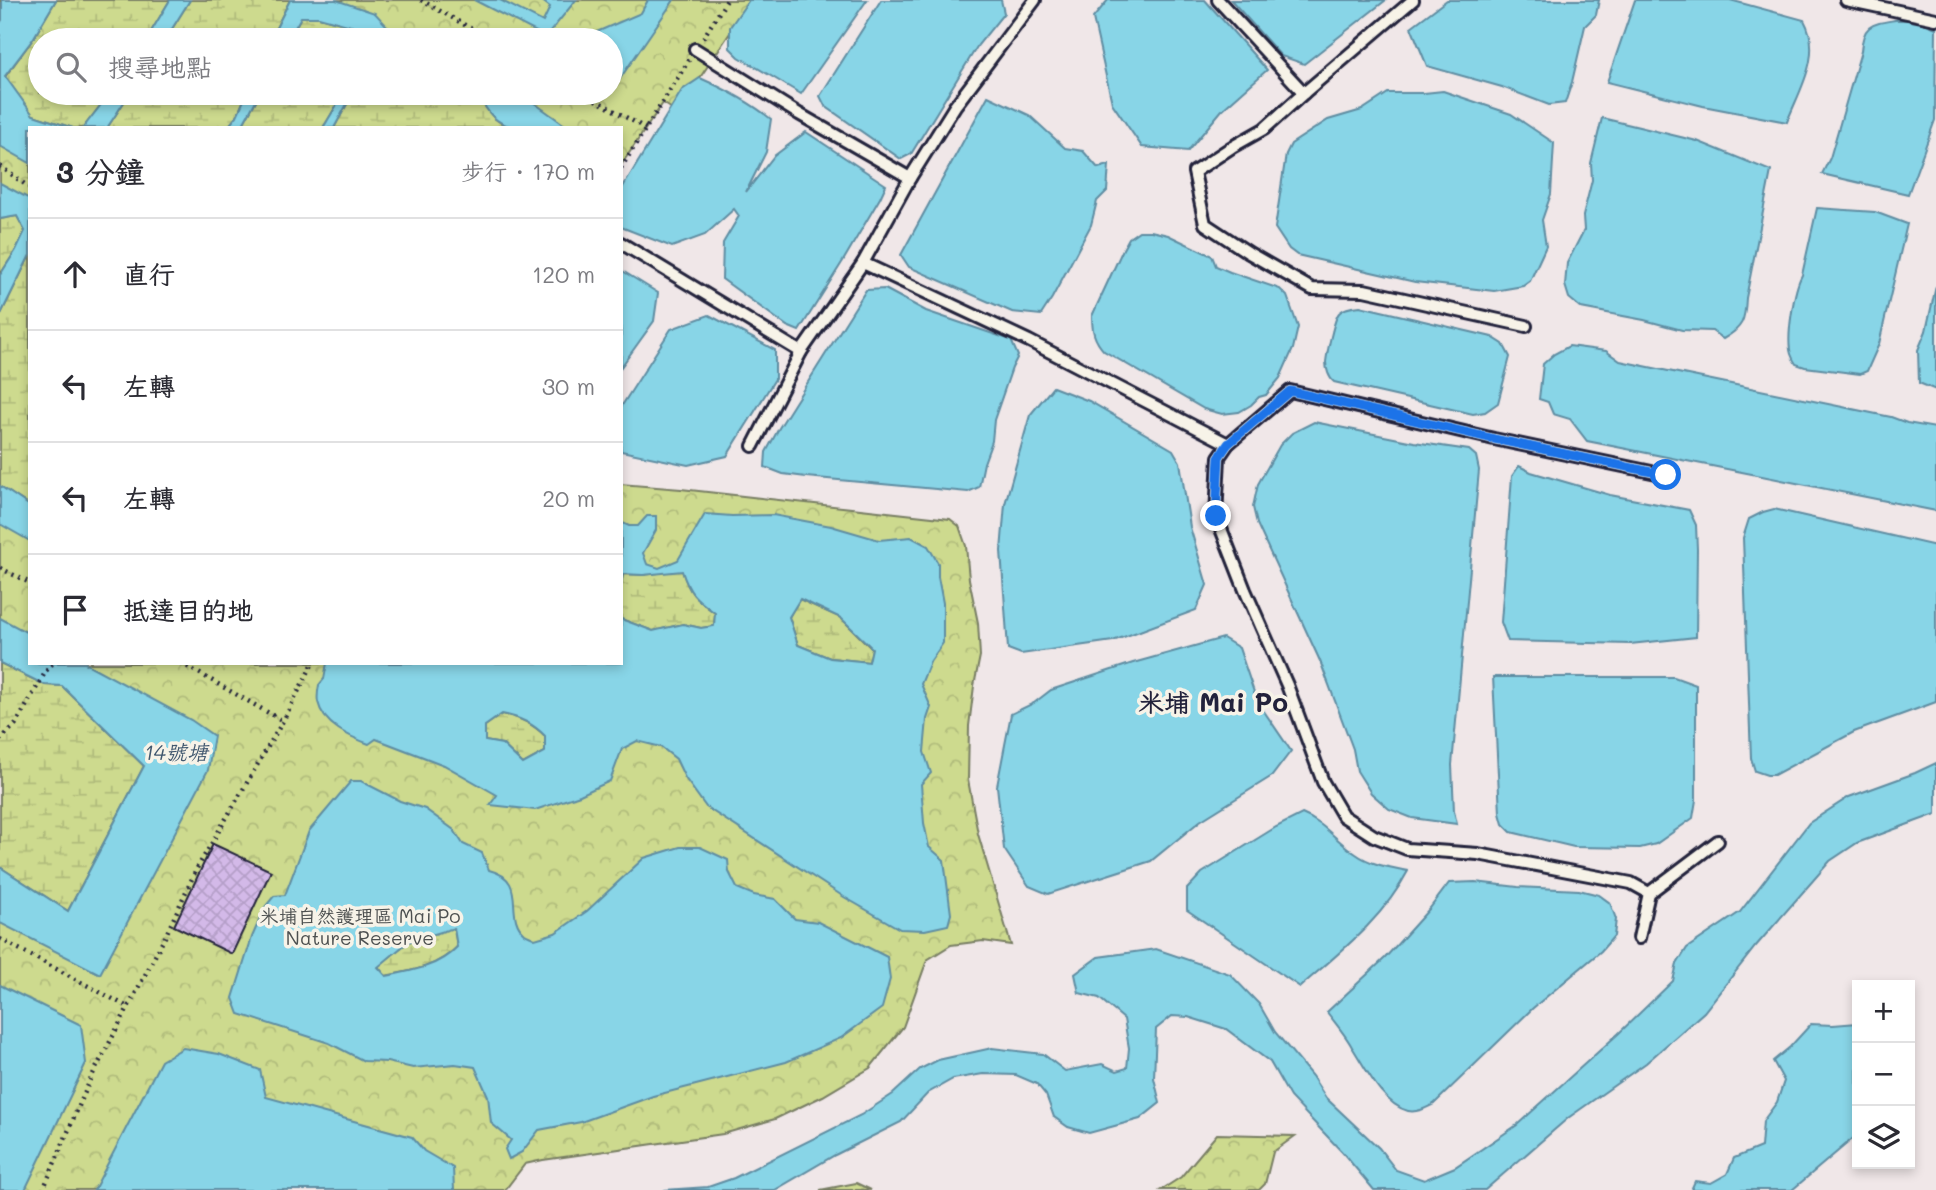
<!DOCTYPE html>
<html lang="zh-TW">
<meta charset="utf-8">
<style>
:root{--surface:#fff;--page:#f2f2f3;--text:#2b2b33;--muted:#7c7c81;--line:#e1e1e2}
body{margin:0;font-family:Mali,"LXGW WenKai TC",sans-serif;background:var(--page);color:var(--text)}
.controls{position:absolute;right:21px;bottom:21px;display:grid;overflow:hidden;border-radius:0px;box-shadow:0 4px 10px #0003}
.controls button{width:63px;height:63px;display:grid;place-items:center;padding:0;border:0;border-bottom:2px solid var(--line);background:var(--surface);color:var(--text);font:35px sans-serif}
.stop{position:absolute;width:21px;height:21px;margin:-16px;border:5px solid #1a73e8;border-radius:50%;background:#fff}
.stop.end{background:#1a73e8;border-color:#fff;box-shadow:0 2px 7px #0008}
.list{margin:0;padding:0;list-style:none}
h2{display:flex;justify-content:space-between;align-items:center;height:91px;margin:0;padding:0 28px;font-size:30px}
h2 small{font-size:23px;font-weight:400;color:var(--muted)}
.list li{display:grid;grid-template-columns:46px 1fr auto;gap:21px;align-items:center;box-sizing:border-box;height:112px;padding:0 28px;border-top:2px solid var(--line)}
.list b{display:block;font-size:26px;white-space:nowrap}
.list em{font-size:23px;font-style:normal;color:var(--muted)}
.icon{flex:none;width:38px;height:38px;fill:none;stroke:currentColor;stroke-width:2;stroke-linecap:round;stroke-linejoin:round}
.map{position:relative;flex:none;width:1936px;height:1190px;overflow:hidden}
.search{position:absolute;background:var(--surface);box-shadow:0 4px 10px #0003;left:28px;top:28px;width:595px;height:77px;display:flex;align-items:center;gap:18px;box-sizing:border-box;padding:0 24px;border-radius:38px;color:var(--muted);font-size:26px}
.panel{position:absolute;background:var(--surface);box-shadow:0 4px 10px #0003;left:28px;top:126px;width:595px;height:539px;border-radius:0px}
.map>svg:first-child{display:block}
</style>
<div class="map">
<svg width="1936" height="1190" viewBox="0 0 1936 1190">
<defs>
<pattern id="forest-crowns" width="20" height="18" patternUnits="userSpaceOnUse" patternTransform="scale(1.75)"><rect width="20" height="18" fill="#cdda8e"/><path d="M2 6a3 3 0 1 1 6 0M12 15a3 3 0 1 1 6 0" fill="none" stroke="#b0bb7b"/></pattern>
<pattern id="wetland-marsh" width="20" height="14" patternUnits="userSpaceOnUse" patternTransform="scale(1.75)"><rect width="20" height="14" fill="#cdda8e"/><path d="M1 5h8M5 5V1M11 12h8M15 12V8" fill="none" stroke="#b0bb7b"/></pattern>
<pattern id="building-cross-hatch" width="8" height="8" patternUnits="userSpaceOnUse" patternTransform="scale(1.75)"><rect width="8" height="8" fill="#d3b9e8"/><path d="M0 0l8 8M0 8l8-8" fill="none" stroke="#b59fc8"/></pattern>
</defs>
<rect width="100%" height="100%" fill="#f0e7e8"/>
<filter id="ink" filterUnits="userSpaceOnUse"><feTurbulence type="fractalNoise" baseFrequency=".0143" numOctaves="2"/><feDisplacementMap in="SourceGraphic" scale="14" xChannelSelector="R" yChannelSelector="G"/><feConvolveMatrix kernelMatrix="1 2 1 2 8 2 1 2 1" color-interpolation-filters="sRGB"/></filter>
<g filter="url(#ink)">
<g fill="url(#forest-crowns)" stroke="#787e64" stroke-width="2" fill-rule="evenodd">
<path d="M0 0H752L677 112 663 103 621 165V128H30V663H621V484L681 489 950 519 959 526 966 546 969 579 978 623 980 656 974 686 969 726 968 780 978 834 1011 945 983 941 951 945 927 960 903 1027 870 1068 823 1096 775 1119 723 1134 543 1160 525 1164 505 1190H0ZM40 40H611V93H40Z"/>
<polygon points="1217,1134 1295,1136 1273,1152 1265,1184 1259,1190 1161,1190 1181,1177"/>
<polygon points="856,1183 871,1190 820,1190"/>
</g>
<g fill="url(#wetland-marsh)" stroke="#787e64" stroke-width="2">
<polygon points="56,0 170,0 146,40 40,40 40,93 110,93 83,128 73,128 33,115 5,77 33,39"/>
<polygon points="190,0 290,0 270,40 165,40"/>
<polygon points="301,17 319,17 355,27 360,40 288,40"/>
<polygon points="130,93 247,93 237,116 227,128 107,128"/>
<polygon points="260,93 344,93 323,128 241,128"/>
<polygon points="353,93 469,93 481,99 494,118 508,128 334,128"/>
<polygon points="17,216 25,231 16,250 0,275 0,219"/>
<polygon points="30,255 30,506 0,486 0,316"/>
<path d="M682 570C689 594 696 599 715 613L714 626 701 628 683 624 653 631 621 619V585L623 574 643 575Z"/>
<polygon points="799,599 841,618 872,649 869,662 830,658 798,645 789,617"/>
<polygon points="0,663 45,685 62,686 144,766 68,911 0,867"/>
<path d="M502 714C519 717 533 724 545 736V752L523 764 502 744 485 741V726Z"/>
<path d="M454 927 457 947C438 967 412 971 385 976L378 966 408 942Z"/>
</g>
<g fill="#88d5e7" stroke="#5f8da2" stroke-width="2" fill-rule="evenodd">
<polygon points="2,0 56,0 33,39 5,76 33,115 73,128 30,128 30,163 0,146 0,23 2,20"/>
<polygon points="170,0 190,0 165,40 146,40"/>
<polygon points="290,0 336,0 375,13 400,40 360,40 355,27 319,17 301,17 288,40 270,40"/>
<polygon points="474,0 500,0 543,22 550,7 541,0 576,0 546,37"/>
<polygon points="648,0 674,0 617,83 611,77 611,40 578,40 641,13"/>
<polygon points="749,0 867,0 801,94 739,57 730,48 730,27"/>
<polygon points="881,0 1001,0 1004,13 978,45 911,154 901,159 825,106 820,96"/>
<polygon points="1108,0 1205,0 1267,70 1222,110 1188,151 1142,147 1112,103 1093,18"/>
<polygon points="1231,0 1386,0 1304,64 1281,56"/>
<polygon points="1447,0 1599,0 1596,15 1585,26 1572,82 1565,103 1549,105 1502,87 1427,66 1411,27"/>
<path d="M1635 0H1730L1804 20C1823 54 1800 89 1787 122L1703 106 1607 82Z"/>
<path d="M1895 20H1918L1936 28 1935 120 1908 194 1822 174 1830 158 1861 51C1863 24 1872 24 1895 20Z"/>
<path d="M700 78C725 89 750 102 771 119L766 152 746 192 774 156 806 132 886 185 880 198 843 261 799 331 787 326 722 279 723 243 739 216 734 209 705 235 672 247 621 227V190L682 90Z"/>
<polygon points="1443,91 1511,114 1554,143 1551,194 1542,220 1546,246 1530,281 1523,286 1494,291 1415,282 1297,255 1289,249 1275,228 1286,154 1291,144 1328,120 1362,110 1388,93 1424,93"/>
<polygon points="110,93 130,93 107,128 83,128"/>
<polygon points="247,93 260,93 241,128 227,128 237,116"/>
<polygon points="344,93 353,93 334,128 323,128"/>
<path d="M469 93H517L526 97 569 128C548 128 514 133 497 120 484 111 487 102 469 93Z"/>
<polygon points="988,96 1029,115 1065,148 1083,151 1098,168 1109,165 1107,191 1097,201 1091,225 1052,298 1041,315 1012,312 909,267 901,255"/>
<path d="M1602 118 1697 141 1771 171 1746 298C1745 320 1743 328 1723 339L1712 331 1682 330 1644 320 1581 308 1569 298 1565 285 1567 263 1584 230 1583 216 1592 180 1591 163Z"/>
<polygon points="0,183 30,199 30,255 0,316 0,275 16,250 25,231 17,216 0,219"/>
<path d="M1817 208 1875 212 1907 224 1879 344 1867 371 1860 374 1805 367 1796 364C1794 361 1792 357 1791 354 1786 338 1794 289 1802 275Z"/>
<path d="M1139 231H1151L1168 235 1212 256 1216 266 1230 272 1280 289 1287 296 1298 327 1293 349 1280 378 1266 395 1259 397 1251 405 1239 412 1222 414 1204 409 1104 351C1094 340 1092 331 1092 316L1123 249 1129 238Z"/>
<polygon points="621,270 658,293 654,321 621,367"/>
<polygon points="1936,286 1936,390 1919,383 1918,350 1926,331"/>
<polygon points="885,289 926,311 1011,340 1018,356 1012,368 994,420 992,441 984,463 979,487 968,492 806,477 783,474 765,467 766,452 779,428 866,290"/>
<path d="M1360 306 1492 337 1503 344 1510 357 1498 403 1485 412 1473 414 1334 382C1329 378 1326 369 1326 362 1327 353 1334 319 1339 313 1344 307 1353 307 1360 306Z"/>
<polygon points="709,315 775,350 775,379 727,456 688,465 621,451 621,407 671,329"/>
<polygon points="1569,346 1606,351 1620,361 1891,417 1907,423 1936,428 1936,511 1587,441 1570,419 1553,414 1548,402 1539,399 1543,364 1554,354"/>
<polygon points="1053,387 1089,401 1173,450 1180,462 1190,527 1207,585 1196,610 1113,641 1021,654 1008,649 1001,551 1005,504 1030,415"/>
<polygon points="1314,422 1414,442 1469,450 1476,456 1479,470 1452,765 1454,811 1457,824 1412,818 1389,809 1371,793 1357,771 1353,749 1320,661 1257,524 1253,507 1258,484 1280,445 1292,433"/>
<polygon points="1519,466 1531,472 1610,495 1689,510 1696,525 1697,549 1696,637 1630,644 1508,641 1501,622 1512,476"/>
<polygon points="0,486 30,506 30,541 0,524"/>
<polygon points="1774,509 1936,546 1936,702 1854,732 1774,775 1767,775 1755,771 1751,758 1743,538 1749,519 1763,512"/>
<path d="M705 514 732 516 773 515 831 526 879 540 911 537 928 546 938 563V577L943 603V643L930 662 921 684 931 707 927 719 924 752 931 773 921 784 924 823 929 847 944 860 951 914 948 925 925 930 900 929 844 897 706 807 685 778 676 759 661 747 637 741 622 749 610 781 580 795 535 810 490 805 497 795 444 765 376 739 369 744C350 737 323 725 318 702 317 697 318 690 319 685L324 679 327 663H621V619L653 631 683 624 701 628 714 626 715 613C695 598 690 595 682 571L643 575 623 574 621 585V522L629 526H638L647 516H656V530L643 553 647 564 659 568 678 560ZM800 599 841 618 872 648 869 662 830 658 798 645 789 617ZM502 714C519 717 534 724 545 736V752L523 764 502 744 485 741V726Z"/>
<polygon points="0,618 30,634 30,663 85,663 191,720 214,736 208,770 100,974 0,923 0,867 68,911 144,766 62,686 45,685 0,663"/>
<polygon points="1223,638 1239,648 1257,701 1291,751 1272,776 1200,821 1151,861 1048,894 1029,886 1004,849 997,786 1011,714 1034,703 1051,690 1133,663"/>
<polygon points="1493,677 1674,677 1696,685 1696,800 1693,818 1656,844 1640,848 1574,847 1511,832 1503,824 1500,813"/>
<polygon points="1936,763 1936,814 1857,843 1830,861 1755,947 1704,1012 1646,1063 1568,1118 1485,1190 1374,1190 1343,1153 1290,1097 1270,1062 1226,1029 1188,1017 1172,1016 1156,1029 1154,1078 1160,1103 1140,1119 1089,1133 1068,1127 1054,1117 1046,1095 1037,1084 1016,1075 983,1074 953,1079 928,1093 901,1122 835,1155 775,1190 664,1190 708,1187 734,1178 861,1115 893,1094 920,1069 938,1060 992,1048 1043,1054 1065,1071 1102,1064 1117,1071 1127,1068 1129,1048 1124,1019 1099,998 1079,993 1075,974 1098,957 1156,949 1230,974 1259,1004 1275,1032 1312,1076 1326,1098 1379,1148 1396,1170 1424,1180 1455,1167 1517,1125 1618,1034 1673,981 1677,964 1687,948 1740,912 1809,823 1849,797 1915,773"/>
<path d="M351 781H361L400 801 425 809 454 830 463 844 482 853 489 870C530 880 502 915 525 934 528 936 532 937 535 939L555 933 587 911 644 858 680 847H700L728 860 729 872 737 888 754 895 775 899 795 919 818 922 887 957 890 979 882 1008 841 1038 786 1062 653 1096 581 1122 539 1130 522 1152 509 1159 505 1149 511 1140 491 1123 488 1096 475 1067 455 1064 413 1068 387 1062 364 1061 329 1043 239 1014 233 998 252 937 265 907 274 896 285 895 309 831ZM454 928 457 947C438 967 412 971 386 976L378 967 408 942Z"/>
<path d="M1302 814C1325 823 1336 841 1356 854 1371 865 1390 867 1408 871 1383 919 1340 952 1300 987L1187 910V889L1202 873 1276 827Z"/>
<path d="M1475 882 1518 887 1579 890 1599 895 1610 903 1616 919 1614 936 1601 951 1533 1008 1434 1104C1426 1108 1417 1113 1408 1111 1383 1105 1365 1067 1352 1047 1345 1034 1335 1023 1327 1012L1385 958 1430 908 1449 883Z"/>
<polygon points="0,985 81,1025 86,1063 25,1190 0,1190"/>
<polygon points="1857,1023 1857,1135 1792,1190 1691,1190 1695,1181 1711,1183 1727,1174 1734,1158 1761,1147 1763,1121 1777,1102 1784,1081 1773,1061 1790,1047 1811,1024 1833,1025"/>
<polygon points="183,1048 219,1054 260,1070 266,1097 412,1137 424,1151 453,1168 454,1190 94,1190 161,1061"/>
</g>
<polygon fill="url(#building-cross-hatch)" stroke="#22223b" stroke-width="2" points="213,844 271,871 232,954 174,926"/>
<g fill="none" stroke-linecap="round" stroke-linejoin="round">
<g stroke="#22223b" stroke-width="16">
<g id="service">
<polyline points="1218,0 1304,93"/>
<polyline points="1413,0 1304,93 1264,129 1232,147 1194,172 1205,224 1249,253 1312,289 1364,290 1526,326"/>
<polyline points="1846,0 1936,19"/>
<polyline points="695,49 799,114 910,178"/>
<polyline points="621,243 801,352"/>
<polyline points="863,263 1029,341 1228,444"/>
<polyline points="753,446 801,352 863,263 910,178 955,106 1035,0"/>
<polyline points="1649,893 1631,883 1478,854 1407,849 1374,836 1343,816 1323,782 1287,685 1245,590 1216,516 1219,457 1228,444 1290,391 1494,439 1666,475"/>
<polyline points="1639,938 1649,893 1718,841"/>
</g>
</g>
<g stroke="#22223b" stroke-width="4.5" stroke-dasharray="2 5" stroke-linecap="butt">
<polyline points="421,0 491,40"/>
<polyline points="703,38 727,0"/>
<polyline points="583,93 647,129"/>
<polyline points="0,166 30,188"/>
<polyline points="621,168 689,60"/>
<polyline points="0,568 30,583"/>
<polyline points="181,663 283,721"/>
<polyline points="0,740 16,724 46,671 53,663"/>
<polyline points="0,939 128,1007"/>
<polyline points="43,1190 91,1078 165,937 196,870 283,721 313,663"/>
</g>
<use href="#service" stroke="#f7f3e8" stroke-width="10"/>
</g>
</g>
<g fill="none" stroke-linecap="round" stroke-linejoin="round" filter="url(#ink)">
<polyline stroke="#1a73e8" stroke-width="9" points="1216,516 1219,457 1228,444 1290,391 1494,439 1666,475"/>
</g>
<g text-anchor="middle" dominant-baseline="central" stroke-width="7" stroke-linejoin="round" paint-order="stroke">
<g font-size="19" fill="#4d5050" stroke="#f7f3e8">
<text x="360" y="915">米埔自然護理區 Mai Po<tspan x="360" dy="22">Nature Reserve</tspan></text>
</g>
<g font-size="21" font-style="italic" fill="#41586f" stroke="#f7f3e8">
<text x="176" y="751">14號塘</text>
</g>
<g font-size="26" font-weight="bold" fill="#22223b" stroke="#f7f3e8">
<text x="1213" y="702">米埔 Mai Po</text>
</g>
</g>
</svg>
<div class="controls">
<button>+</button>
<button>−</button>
<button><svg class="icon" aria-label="layers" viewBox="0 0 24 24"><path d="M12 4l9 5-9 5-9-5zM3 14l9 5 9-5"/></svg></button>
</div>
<div class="stop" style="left:1666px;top:475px"></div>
<div class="stop end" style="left:1216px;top:516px"></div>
<div class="search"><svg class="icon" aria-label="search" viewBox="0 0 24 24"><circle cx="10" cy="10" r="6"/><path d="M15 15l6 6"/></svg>搜尋地點</div>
<section class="panel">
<h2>3 分鐘<small>步行 · 170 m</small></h2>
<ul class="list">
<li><svg class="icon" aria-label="ahead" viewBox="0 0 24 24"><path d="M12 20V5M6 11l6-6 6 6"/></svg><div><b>直行</b></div><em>120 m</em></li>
<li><svg class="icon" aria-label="left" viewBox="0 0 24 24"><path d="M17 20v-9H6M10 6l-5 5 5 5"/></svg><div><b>左轉</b></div><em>30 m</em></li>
<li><svg class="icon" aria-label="left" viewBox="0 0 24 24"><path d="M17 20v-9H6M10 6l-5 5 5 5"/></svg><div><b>左轉</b></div><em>20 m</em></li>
<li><svg class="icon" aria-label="arrive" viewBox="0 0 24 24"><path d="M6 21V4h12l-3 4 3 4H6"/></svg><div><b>抵達目的地</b></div></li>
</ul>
</section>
</div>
